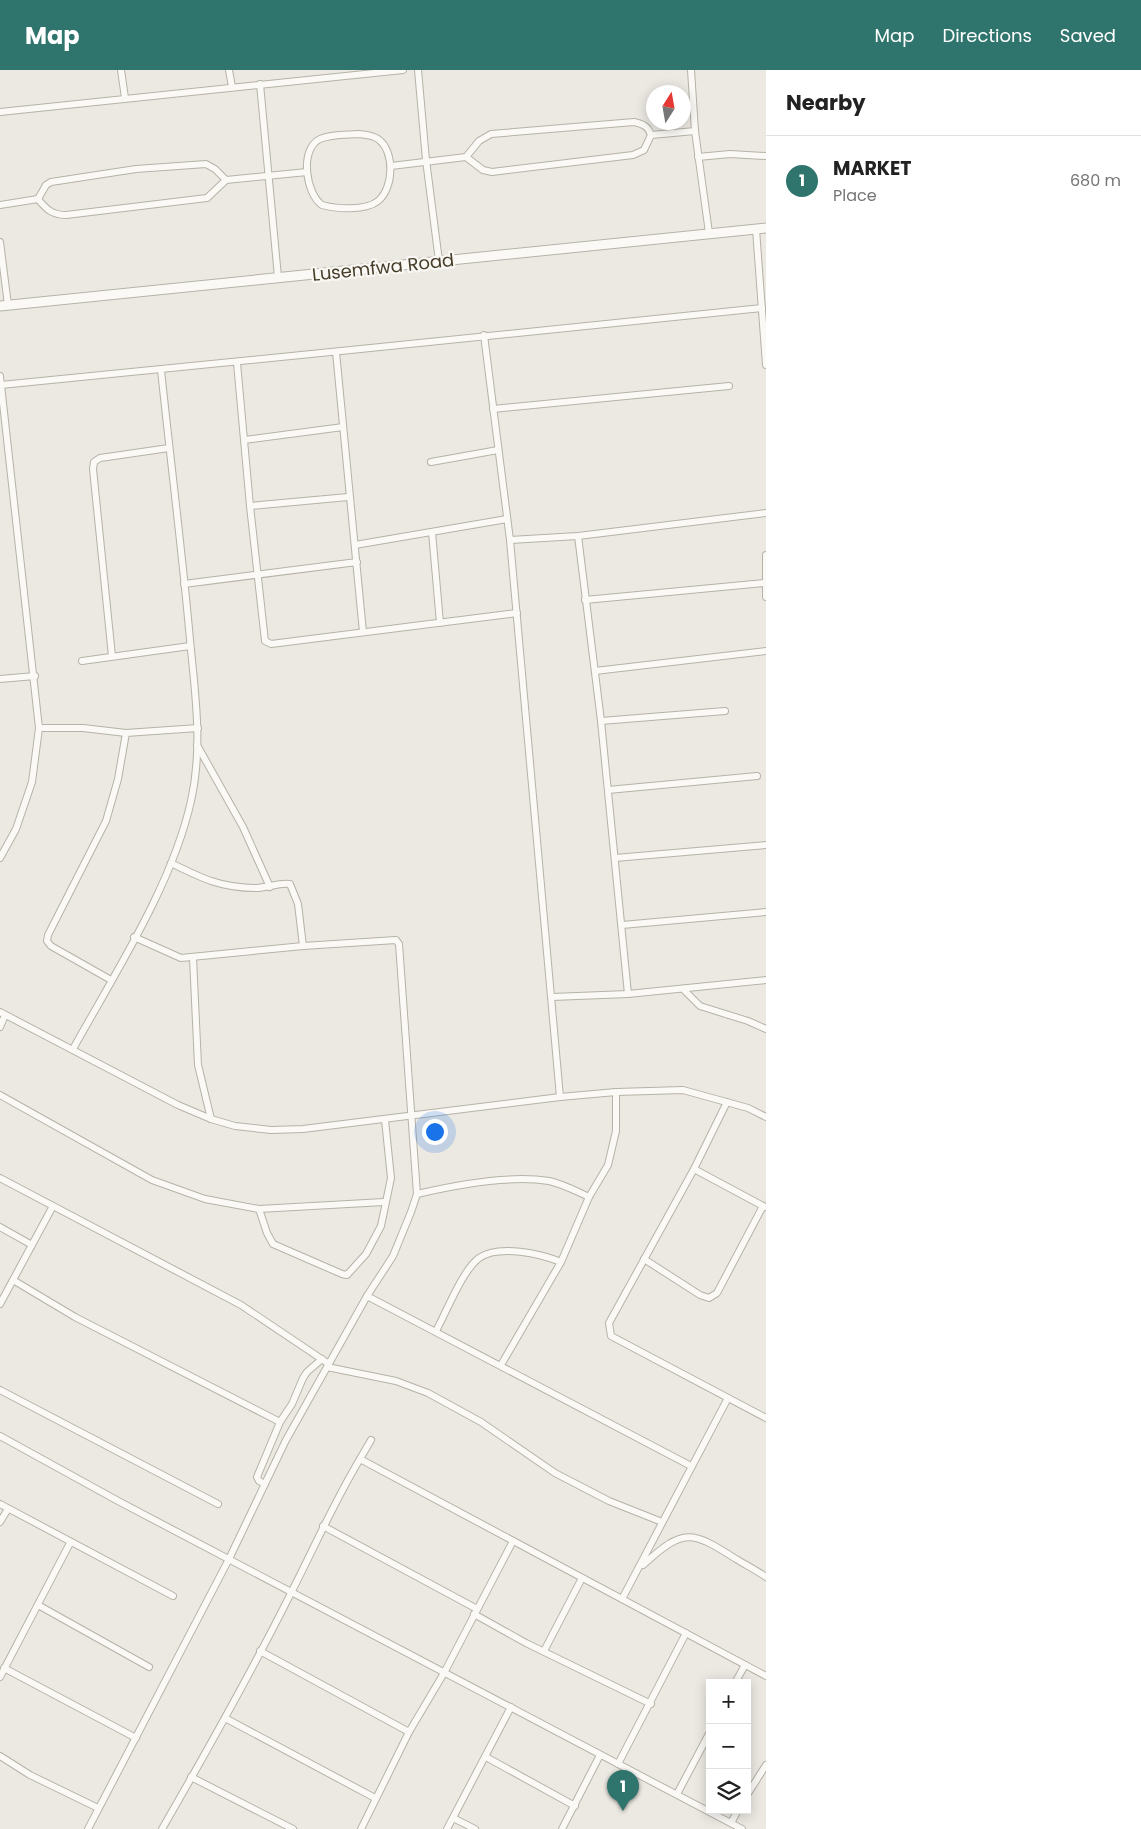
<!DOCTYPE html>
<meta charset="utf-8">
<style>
:root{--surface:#fff;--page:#f6f6f6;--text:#222;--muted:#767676;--line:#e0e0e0;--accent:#30756d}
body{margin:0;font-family:Poppins,sans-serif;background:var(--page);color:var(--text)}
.controls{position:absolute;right:15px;bottom:15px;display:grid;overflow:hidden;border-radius:0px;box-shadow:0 2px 12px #0003}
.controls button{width:45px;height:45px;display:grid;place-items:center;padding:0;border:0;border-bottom:1px solid var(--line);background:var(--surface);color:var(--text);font:25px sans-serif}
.compass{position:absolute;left:646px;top:15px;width:45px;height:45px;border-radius:50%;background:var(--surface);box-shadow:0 2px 12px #0003;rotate:11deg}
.you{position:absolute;left:434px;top:1061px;width:18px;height:18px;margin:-12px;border:4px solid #fff;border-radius:50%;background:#1a73e8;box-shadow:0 0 0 8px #1a73e833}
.badge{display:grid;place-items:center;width:32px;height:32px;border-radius:50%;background:var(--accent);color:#fff;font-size:16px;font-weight:700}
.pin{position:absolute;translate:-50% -41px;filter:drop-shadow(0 1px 2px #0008)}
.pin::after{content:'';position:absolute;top:26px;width:18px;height:15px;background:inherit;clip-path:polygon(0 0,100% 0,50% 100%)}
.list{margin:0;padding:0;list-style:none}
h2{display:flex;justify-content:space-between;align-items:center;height:65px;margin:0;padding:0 20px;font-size:21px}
h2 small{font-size:16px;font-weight:400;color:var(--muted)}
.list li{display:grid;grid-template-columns:32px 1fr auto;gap:15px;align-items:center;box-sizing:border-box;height:90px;padding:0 20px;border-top:1px solid var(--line)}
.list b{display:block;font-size:19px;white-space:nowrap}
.list p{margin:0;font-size:16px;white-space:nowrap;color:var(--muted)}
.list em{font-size:16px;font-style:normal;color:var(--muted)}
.icon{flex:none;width:28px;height:28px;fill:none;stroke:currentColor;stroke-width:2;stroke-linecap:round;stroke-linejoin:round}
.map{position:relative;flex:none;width:766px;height:1759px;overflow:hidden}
header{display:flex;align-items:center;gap:30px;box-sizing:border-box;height:70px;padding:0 25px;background:var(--accent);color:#fff}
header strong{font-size:24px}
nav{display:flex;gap:28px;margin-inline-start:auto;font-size:18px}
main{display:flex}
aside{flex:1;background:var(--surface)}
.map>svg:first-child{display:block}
</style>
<header>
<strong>Map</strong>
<nav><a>Map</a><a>Directions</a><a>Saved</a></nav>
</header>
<main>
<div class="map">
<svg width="766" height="1759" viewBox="0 0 766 1759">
<rect width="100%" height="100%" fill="#ece9e3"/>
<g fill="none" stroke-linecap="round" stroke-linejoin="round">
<g stroke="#b7b2a7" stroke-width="8">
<g id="minor">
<polyline points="121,0 125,28"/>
<polyline points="229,0 232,17"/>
<polyline points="418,0 426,90 439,191"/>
<polyline points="691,0 695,61 709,163"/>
<polyline points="260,14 278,207"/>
<polyline points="0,42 403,0"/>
<path d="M359 64C365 65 372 65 378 69 395 81 394 118 378 131 366 141 336 139 322 135 306 124 299 79 320 69 331 64 347 65 359 64Z"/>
<path d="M466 87 479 71 491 64 634 52C643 54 648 56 651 65"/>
<polyline points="698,87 730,84 766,86"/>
<polyline points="391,96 466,87 483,100 492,102 633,85 644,80 651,65 695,61"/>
<path d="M38 129C46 139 52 145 66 145L207 128 226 110 307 102"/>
<polyline points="38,129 46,115 51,112 136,99 206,94 215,99 226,110"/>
<polyline points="0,135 38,129"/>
<polyline points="756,159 766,295"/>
<polyline points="0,172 8,235"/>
<polyline points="484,265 510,470 560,1027"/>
<polyline points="336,282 363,562"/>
<polyline points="237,293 250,436 265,571 271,574 517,543"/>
<polyline points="0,306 39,658 32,712 16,759 0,788"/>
<path d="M1 315C255 291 508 263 762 238"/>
<polyline points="493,339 729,316"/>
<polyline points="244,370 343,357"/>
<polyline points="431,392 498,380"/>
<polyline points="250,436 348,427"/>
<polyline points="432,462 440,553"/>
<polyline points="510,470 578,466 766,443"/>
<polyline points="355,475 507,449"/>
<polyline points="766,485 766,527"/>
<polyline points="184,514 357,492"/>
<polyline points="585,530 765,513"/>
<polyline points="112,586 93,399 94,392 100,388 169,378"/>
<polyline points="82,591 190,576"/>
<polyline points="595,601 766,581"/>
<polyline points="0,609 35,606"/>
<polyline points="601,651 725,641"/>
<polyline points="39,658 83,658 126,663 198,658"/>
<polyline points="197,675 243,757 270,817"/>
<polyline points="608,720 757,706"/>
<polyline points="615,788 766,775"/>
<path d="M171 793C201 808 221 818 256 818 267 818 280 812 290 814L298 834 303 876"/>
<polyline points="622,855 766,842"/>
<polyline points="193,888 198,995 211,1049"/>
<polyline points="111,910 51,876 47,871 48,865 106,751 118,709 126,663"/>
<polyline points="683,919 700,936 748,951 766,959"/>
<polyline points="628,924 766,910"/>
<polyline points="552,927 628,924 601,651 578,466"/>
<polyline points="0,942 178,1035 211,1049 235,1056 271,1060 303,1059 560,1027 616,1022 683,1020 748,1038 766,1047"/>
<polyline points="0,957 5,945"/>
<path d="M73 979C115 903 172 816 191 731 204 673 194 617 189 559 181 472 170 386 161 300"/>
<polyline points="0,1025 152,1110 205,1129 259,1139 384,1132"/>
<polyline points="727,1032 694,1099 609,1253 611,1266 766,1348"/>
<polyline points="694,1099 765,1137"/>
<polyline points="0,1108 241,1235 329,1294"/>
<path d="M417 1124C455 1115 510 1105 549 1111 563 1114 576 1121 589 1127"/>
<polyline points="259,1139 267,1163 273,1174 342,1204 347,1205 366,1184 381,1156 391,1108 385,1050"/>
<polyline points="0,1157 32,1175"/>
<polyline points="644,1189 700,1225 709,1228 717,1223 763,1136"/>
<polyline points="13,1210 75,1247 280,1352"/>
<polyline points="367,1226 691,1396"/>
<polyline points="0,1234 53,1136"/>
<path d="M436 1261C447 1241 462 1201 479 1188 499 1174 541 1184 561 1192"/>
<polyline points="501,1295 561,1192 589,1127 608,1095 616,1061 616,1022"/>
<polyline points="327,1297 396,1311 428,1323 481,1352 555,1403 609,1431 662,1452"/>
<polyline points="0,1320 218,1434"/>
<polyline points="0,1366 120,1432 742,1759"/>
<polyline points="360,1389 371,1370"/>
<polyline points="265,1414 259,1411 257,1407 280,1352 292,1334 303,1308 307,1302 322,1289"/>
<polyline points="0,1434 173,1526"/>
<polyline points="0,1452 8,1439"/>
<polyline points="323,1456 477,1539"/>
<path d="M643 1495C684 1457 692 1461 736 1489 746 1495 756 1500 766 1507"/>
<polyline points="622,1529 728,1328"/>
<polyline points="38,1535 149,1597"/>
<polyline points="474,1544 526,1573 651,1634"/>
<polyline points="260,1581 409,1662"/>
<polyline points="544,1581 582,1508"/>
<polyline points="4,1598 136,1668"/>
<polyline points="0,1607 70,1473"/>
<polyline points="735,1613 745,1595"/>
<polyline points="225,1648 375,1728"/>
<polyline points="0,1686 30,1705 98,1738"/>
<polyline points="486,1687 575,1736"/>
<polyline points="618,1694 686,1563"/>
<polyline points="191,1707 293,1759"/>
<polyline points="677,1724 710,1662"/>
<polyline points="747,1725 766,1695"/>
<polyline points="453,1748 475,1759"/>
<polyline points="731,1753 738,1740"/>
<polyline points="88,1759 229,1489 286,1370 367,1226 393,1186 411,1142 417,1124 399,874 396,870 303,876 181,888 134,867"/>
<path d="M162 1759C207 1681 251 1603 291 1523 314 1478 334 1432 360 1389L766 1606"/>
<polyline points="361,1759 409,1662 444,1603 513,1471"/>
<polyline points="447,1759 511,1637"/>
<polyline points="562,1759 600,1685"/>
</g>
</g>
<g stroke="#b7b2a7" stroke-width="11">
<polyline id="tertiary" points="0,236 766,158"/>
</g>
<use href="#minor" stroke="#faf9f6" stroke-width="6"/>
<use href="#tertiary" stroke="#faf9f6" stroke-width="9"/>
</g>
<g text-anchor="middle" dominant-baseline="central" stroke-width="4.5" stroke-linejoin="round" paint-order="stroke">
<g font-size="18" fill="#463d29" stroke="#f9f7f3">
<text transform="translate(383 197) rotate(-6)">Lusemfwa Road</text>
</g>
</g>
</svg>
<div class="controls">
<button>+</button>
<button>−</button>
<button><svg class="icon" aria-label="layers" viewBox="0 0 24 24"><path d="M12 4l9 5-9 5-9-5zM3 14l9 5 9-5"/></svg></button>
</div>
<svg class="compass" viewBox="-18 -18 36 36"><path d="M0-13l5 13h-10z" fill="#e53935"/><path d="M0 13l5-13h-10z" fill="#767676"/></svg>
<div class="you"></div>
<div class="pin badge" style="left:623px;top:1741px">1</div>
</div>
<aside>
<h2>Nearby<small></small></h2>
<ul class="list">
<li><span class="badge">1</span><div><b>MARKET</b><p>Place</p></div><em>680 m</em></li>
</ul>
</aside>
</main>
